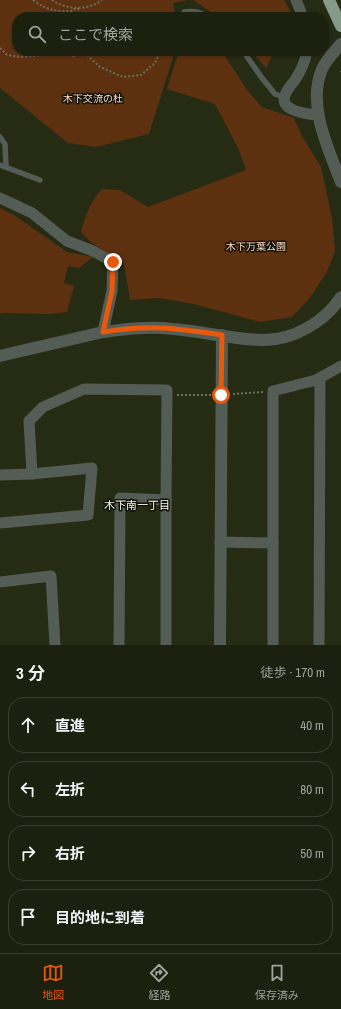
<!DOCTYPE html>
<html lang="ja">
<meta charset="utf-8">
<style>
:root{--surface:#1c200f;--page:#292d1d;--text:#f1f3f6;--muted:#a0a39e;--line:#3a3e2f;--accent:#ea580c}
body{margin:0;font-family:"Archivo Narrow","Noto Sans JP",sans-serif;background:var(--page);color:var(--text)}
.stop{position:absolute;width:12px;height:12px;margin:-9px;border:3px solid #ea580c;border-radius:50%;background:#fff}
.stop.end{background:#ea580c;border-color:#fff;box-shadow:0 1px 4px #0008}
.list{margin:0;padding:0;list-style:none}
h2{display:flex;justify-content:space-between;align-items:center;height:52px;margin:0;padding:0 16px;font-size:17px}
h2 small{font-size:13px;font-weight:400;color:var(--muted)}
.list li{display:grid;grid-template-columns:26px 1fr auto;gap:12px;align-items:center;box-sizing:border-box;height:56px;margin:0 8px 8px;padding:0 8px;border:1px solid var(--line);border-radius:16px}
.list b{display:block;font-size:15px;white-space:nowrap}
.list em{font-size:13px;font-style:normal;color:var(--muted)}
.icon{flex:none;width:22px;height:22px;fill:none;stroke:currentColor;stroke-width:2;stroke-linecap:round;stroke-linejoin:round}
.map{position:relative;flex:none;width:341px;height:645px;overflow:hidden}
.search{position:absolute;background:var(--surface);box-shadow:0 1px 3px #0004;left:12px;right:12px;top:12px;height:44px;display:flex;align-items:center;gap:10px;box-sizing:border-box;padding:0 14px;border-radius:16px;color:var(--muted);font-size:15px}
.sheet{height:308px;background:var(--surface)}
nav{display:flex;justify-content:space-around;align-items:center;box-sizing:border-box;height:56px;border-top:1px solid var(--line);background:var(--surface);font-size:11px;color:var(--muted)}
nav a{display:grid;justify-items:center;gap:2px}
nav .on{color:var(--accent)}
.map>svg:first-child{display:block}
</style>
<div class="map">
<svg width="341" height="645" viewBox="0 0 341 645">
<rect width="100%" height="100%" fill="#262b14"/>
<g fill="#5d310f">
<polygon points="0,0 188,0 173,3 176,17 17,17 17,51 175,51 149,134 96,147 68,143 0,88"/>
<polygon points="193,0 284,0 291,13 289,17 218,17"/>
<path d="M179 51H222L247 90 262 107 294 118 302 136 321 167 332 218 335 251 327 272 309 299 292 317 260 322 194 304 159 298 130 300 124 264 92 243 81 232C86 214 90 202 102 189L120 190 148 207 246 170 238 148 215 104 167 89Z"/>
<polygon points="251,51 274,51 266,68"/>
<polygon points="0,208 14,215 67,252 93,257 79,268 68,266 64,283 74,286 67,312 51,314 3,313 0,314"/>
</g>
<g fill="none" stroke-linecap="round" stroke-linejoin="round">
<g stroke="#6b6f5c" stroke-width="2" stroke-dasharray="2 2" stroke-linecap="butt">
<path d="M33 0C47 10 56 12 73 11L75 8"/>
<path d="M52 0C67 10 88 11 102 0"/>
<polyline points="78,8 80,17"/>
<polyline points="0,48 6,54 12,56 22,57 66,53 74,56 80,53 87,51"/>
<polyline points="87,51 87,55 100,67 123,77 141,75 155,63 161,51"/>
<polyline points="341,71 341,72"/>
<polyline points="233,394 264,392"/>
<polyline points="177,395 212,395"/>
</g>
<g stroke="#535d55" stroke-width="5.5">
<path d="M183 17 184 12C193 11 200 11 207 17"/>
<polyline points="243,51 262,78 275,94 284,97"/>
<polyline points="0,137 5,144 6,167"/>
<polyline points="0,165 40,180"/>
</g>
<g stroke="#535d55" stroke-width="11">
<polyline points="296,0 303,17"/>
<path d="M307 51C305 62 301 71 295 80 292 84 288 88 286 93 276 111 308 114 318 115"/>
<polyline points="0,198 32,213 67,241 93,251 113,262 112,291 103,332"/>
<polyline points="32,474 29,421 43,407 84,389 167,390 166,500 120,498 119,645"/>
<polyline points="0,475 32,474 92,468 88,515 0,523"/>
<polyline points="166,500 166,645"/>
<polyline points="220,542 273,543"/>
<polyline points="0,582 51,576 55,645"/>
<polyline points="273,645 273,391 316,380 341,366"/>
<polyline points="319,645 320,378"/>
</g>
<g stroke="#535d55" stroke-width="12">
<path d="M341 44C334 52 327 59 322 69 307 105 328 148 341 182"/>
<path d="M0 356 103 332C126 329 149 326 173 329 203 331 233 340 264 340 293 340 325 322 341 297"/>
<polyline points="220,645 222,335"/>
</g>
<polyline stroke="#869a89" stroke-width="12" points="329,0 341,26"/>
</g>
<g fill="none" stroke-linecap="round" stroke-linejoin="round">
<path stroke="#ea580c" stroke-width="5" d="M113 262 112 291 103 332C122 329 141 327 161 328 181 329 202 332 222 335L221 395"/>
</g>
<g text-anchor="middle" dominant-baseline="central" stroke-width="3" stroke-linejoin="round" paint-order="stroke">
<g font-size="10" fill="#ffd9c1" stroke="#101208">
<text x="93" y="98">木下交流の杜</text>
<text x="256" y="246">木下万葉公園</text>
</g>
<g font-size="11" fill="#f2f5e7" stroke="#101208">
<text x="137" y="505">木下南一丁目</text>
</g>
</g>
</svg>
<div class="stop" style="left:221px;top:395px"></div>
<div class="stop end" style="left:113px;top:262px"></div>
<div class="search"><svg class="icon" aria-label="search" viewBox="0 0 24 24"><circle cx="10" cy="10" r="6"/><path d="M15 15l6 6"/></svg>ここで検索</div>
</div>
<section class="sheet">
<h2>3 分<small>徒歩 · 170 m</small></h2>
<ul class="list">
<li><svg class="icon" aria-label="ahead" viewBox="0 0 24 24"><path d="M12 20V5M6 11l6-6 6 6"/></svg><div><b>直進</b></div><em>40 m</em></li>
<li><svg class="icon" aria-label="left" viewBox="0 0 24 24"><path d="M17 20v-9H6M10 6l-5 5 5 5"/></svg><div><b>左折</b></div><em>80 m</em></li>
<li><svg class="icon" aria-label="right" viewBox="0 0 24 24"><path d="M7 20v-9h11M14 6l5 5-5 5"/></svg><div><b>右折</b></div><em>50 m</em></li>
<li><svg class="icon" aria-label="arrive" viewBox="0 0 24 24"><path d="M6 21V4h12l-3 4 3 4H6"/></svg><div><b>目的地に到着</b></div></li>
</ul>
</section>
<nav>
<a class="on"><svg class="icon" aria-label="map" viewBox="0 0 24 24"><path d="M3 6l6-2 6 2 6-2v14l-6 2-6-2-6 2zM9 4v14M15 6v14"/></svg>地図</a>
<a><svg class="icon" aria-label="directions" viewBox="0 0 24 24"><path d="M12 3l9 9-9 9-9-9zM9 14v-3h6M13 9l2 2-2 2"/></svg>経路</a>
<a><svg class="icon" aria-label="saved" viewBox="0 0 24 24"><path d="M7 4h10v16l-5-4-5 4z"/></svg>保存済み</a>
</nav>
